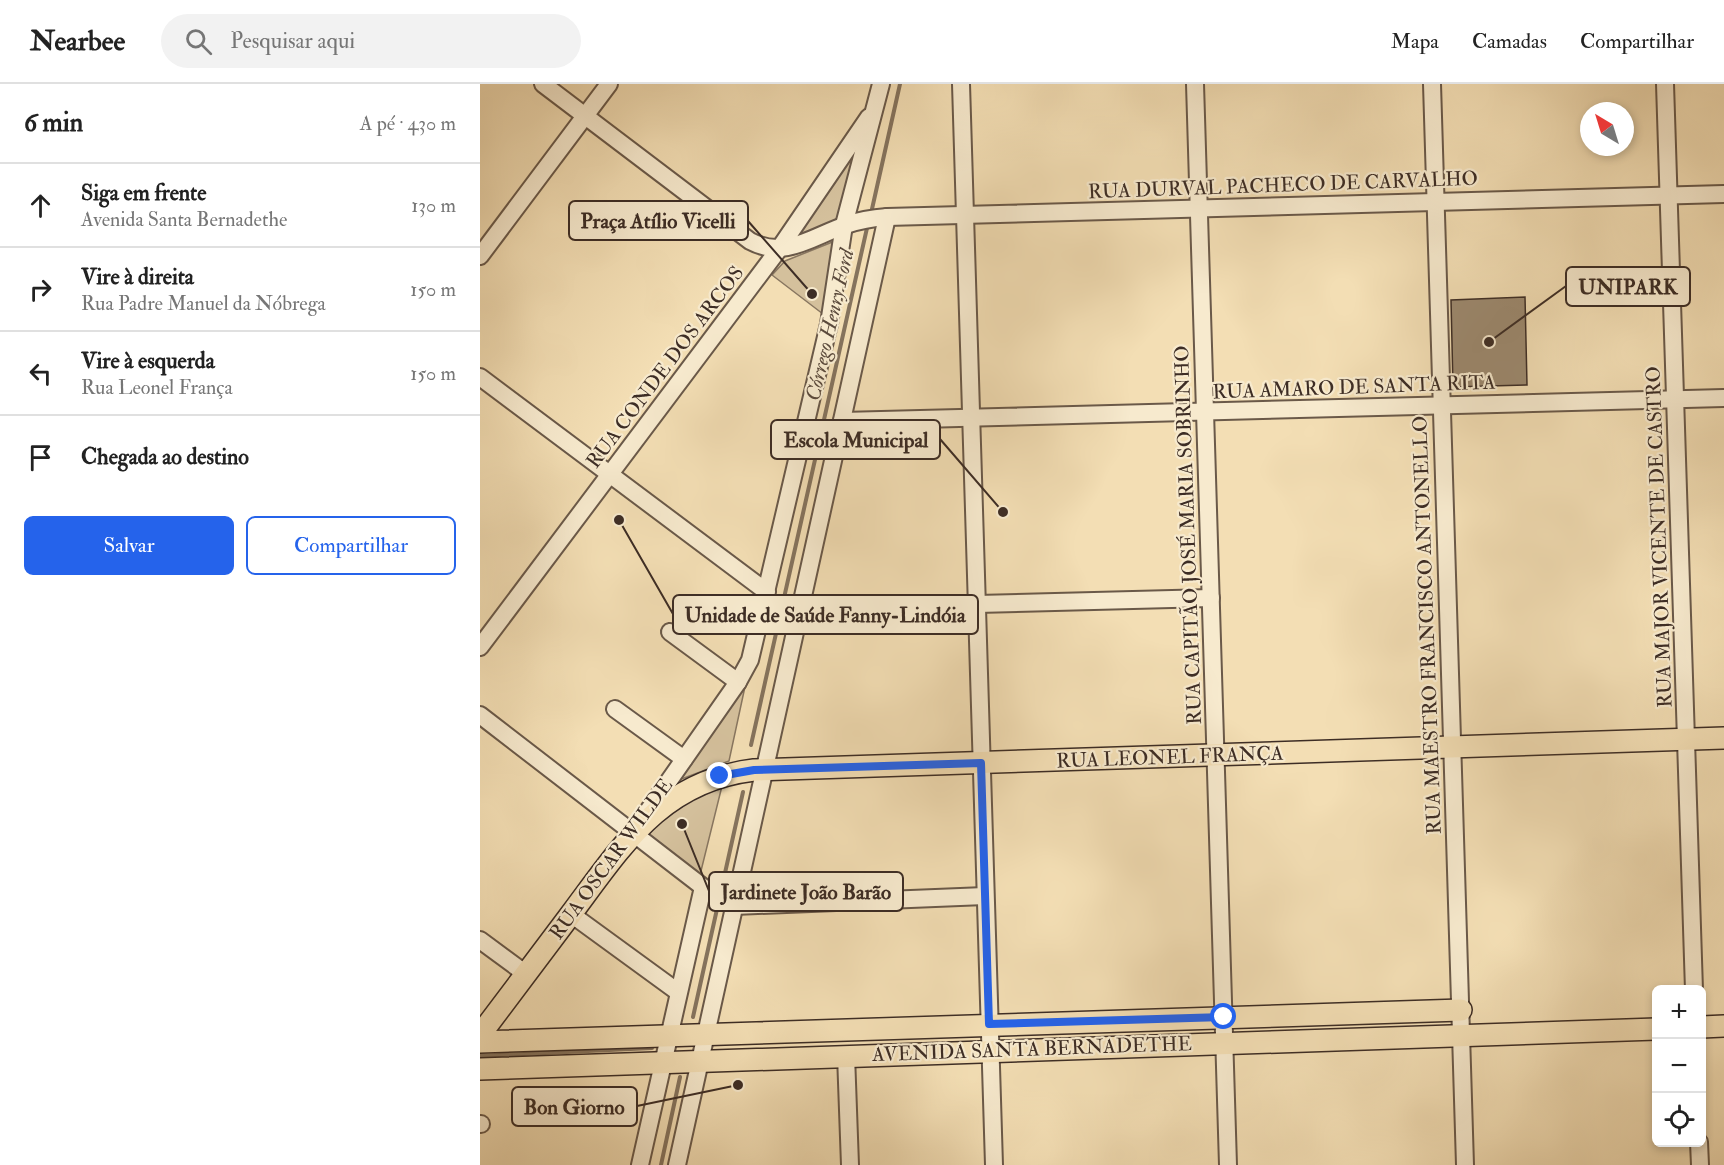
<!DOCTYPE html>
<html lang="pt">
<meta charset="utf-8">
<style>
:root{--surface:#fff;--page:#f2f2f2;--text:#222;--muted:#767676;--line:#e0e0e0;--accent:#2563eb}
body{margin:0;font-family:"IM FELL Double Pica",serif;background:var(--page);color:var(--text)}
.controls{position:absolute;right:18px;bottom:18px;display:grid;overflow:hidden;border-radius:9px;box-shadow:0 3px 9px #0003}
.controls button{width:54px;height:54px;display:grid;place-items:center;padding:0;border:0;border-bottom:2px solid var(--line);background:var(--surface);color:var(--text);font:30px sans-serif}
.compass{position:absolute;left:1100px;top:18px;width:54px;height:54px;border-radius:50%;background:var(--surface);box-shadow:0 3px 9px #0003;rotate:322deg}
.stop{position:absolute;width:18px;height:18px;margin:-14px;border:4px solid #2563eb;border-radius:50%;background:#fff}
.stop.end{background:#2563eb;border-color:#fff;box-shadow:0 2px 6px #0008}
.list{margin:0;padding:0;list-style:none}
h2{display:flex;justify-content:space-between;align-items:center;height:78px;margin:0;padding:0 24px;font-size:26px}
h2 small{font-size:20px;font-weight:400;color:var(--muted)}
.list li{display:grid;grid-template-columns:39px 1fr auto;gap:18px;align-items:center;box-sizing:border-box;height:84px;padding:0 24px;border-top:2px solid var(--line)}
.list b{display:block;font-size:22px;white-space:nowrap}
.list p{margin:0;font-size:20px;white-space:nowrap;color:var(--muted)}
.list em{font-size:20px;font-style:normal;color:var(--muted)}
.actions{display:flex;gap:12px;padding:18px 24px}
.actions a{flex:1;padding:14px 0;border:2px solid var(--accent);border-radius:9px;text-align:center;font-size:21px;color:var(--accent)}
.actions .main{background:var(--accent);color:#fff}
.icon{flex:none;width:33px;height:33px;fill:none;stroke:currentColor;stroke-width:2;stroke-linecap:round;stroke-linejoin:round}
.map{position:relative;flex:none;width:1244px;height:1081px;overflow:hidden}
header{display:flex;align-items:center;gap:36px;box-sizing:border-box;height:84px;padding:0 30px;background:var(--surface);border-bottom:2px solid var(--line)}
header strong{font-size:28px}
nav{display:flex;gap:33px;margin-inline-start:auto;font-size:21px}
.search{width:420px;height:54px;background:var(--page);display:flex;align-items:center;gap:15px;box-sizing:border-box;padding:0 21px;border-radius:33px;color:var(--muted);font-size:22px}
main{display:flex}
aside{flex:1;background:var(--surface)}
.map>svg:first-child{display:block}
</style>
<header>
<strong>Nearbee</strong>
<div class="search"><svg class="icon" aria-label="search" viewBox="0 0 24 24"><circle cx="10" cy="10" r="6"/><path d="M15 15l6 6"/></svg>Pesquisar aqui</div>
<nav><a>Mapa</a><a>Camadas</a><a>Compartilhar</a></nav>
</header>
<main>
<aside>
<h2>6 min<small>A pé · 430 m</small></h2>
<ul class="list">
<li><svg class="icon" aria-label="ahead" viewBox="0 0 24 24"><path d="M12 20V5M6 11l6-6 6 6"/></svg><div><b>Siga em frente</b><p>Avenida Santa Bernadethe</p></div><em>130 m</em></li>
<li><svg class="icon" aria-label="right" viewBox="0 0 24 24"><path d="M7 20v-9h11M14 6l5 5-5 5"/></svg><div><b>Vire à direita</b><p>Rua Padre Manuel da Nóbrega</p></div><em>150 m</em></li>
<li><svg class="icon" aria-label="left" viewBox="0 0 24 24"><path d="M17 20v-9H6M10 6l-5 5 5 5"/></svg><div><b>Vire à esquerda</b><p>Rua Leonel França</p></div><em>150 m</em></li>
<li><svg class="icon" aria-label="arrive" viewBox="0 0 24 24"><path d="M6 21V4h12l-3 4 3 4H6"/></svg><div><b>Chegada ao destino</b></div></li>
</ul>
<div class="actions"><a class="main">Salvar</a><a>Compartilhar</a></div>
</aside>
<div class="map">
<svg width="1244" height="1081" viewBox="0 0 1244 1081">
<rect width="100%" height="100%" fill="#f3deb4"/>
<filter id="stains"><feTurbulence type="fractalNoise" baseFrequency=".00333" numOctaves="4"/><feColorMatrix values="0 0 0 0 .2 0 0 0 0 .09 0 0 0 0 .02 0 0 0 .5 -.17"/></filter>
<radialGradient id="worn" r=".72"><stop offset=".6" stop-color="#630" stop-opacity="0"/><stop offset="1" stop-color="#630" stop-opacity=".3"/></radialGradient>
<g fill="#d4c09c" stroke="#887660" stroke-width="1.5">
<polygon points="380,61 360,134 314,156"/>
<polygon points="355,157 343,230 292,191 305,177"/>
<polygon points="266,598 249,677 199,696"/>
<polygon points="242,702 220,791 165,747 200,720"/>
</g>
<g fill="none" stroke-linecap="round" stroke-linejoin="round">
<g stroke="#85735d" stroke-width="4">
<polyline points="392,125 420,0"/>
<polyline points="271,661 387,144"/>
<polyline points="213,933 263,708"/>
<polyline points="0,972 172,964"/>
<polyline points="181,1081 200,993"/>
</g>
</g>
<polygon fill="#9c896f" stroke="#3d2d25" stroke-width="1.5" points="1045,213 1047,301 973,303 971,216"/>
<g fill="none" stroke-linecap="round" stroke-linejoin="round">
<g stroke="#6a5949" stroke-width="20">
<g id="minor">
<path d="M63 0 270 157C305 176 333 152 366 141 380 136 393 134 407 133L1244 110"/>
<polyline points="481,0 514,1081"/>
<polyline points="715,0 748,1081"/>
<polyline points="952,0 985,1081"/>
<polyline points="1185,0 1214,906"/>
<polyline points="0,172 129,0"/>
<polyline points="0,293 287,508"/>
<polyline points="362,337 1244,314"/>
<polyline points="497,520 731,514"/>
<polyline points="190,548 258,598"/>
<polyline points="0,563 299,165 389,33"/>
<polyline points="135,625 204,675"/>
<polyline points="0,631 223,803 160,1081"/>
<polyline points="163,734 258,598 270,576 349,240 364,141 401,0"/>
<polyline points="254,822 505,812"/>
<polyline points="91,830 198,908"/>
<polyline points="0,856 46,890"/>
<polyline points="366,971 370,1081"/>
<polyline points="0,1040 1,1040"/>
<polyline points="1219,1058 1220,1081"/>
<polyline points="197,1081 407,133"/>
</g>
</g>
<g stroke="#3d2d25" stroke-width="24">
<g id="major">
<polyline points="1222,943 1244,942"/>
<path d="M0 951C30 911 61 870 91 830 142 762 181 697 274 686L1244 654"/>
<polyline points="0,958 981,926"/>
<polyline points="0,985 1176,945"/>
</g>
</g>
<use href="#minor" stroke="#f7eace" stroke-width="16"/>
<use href="#major" stroke="#f3deb4" stroke-width="21"/>
</g>
<g fill="none" stroke-linecap="round" stroke-linejoin="round">
<polyline stroke="#2563eb" stroke-width="8" points="240,692 274,686 501,679 509,940 744,933"/>
</g>
<g text-anchor="middle" dominant-baseline="central" stroke-width="4.5" stroke-linejoin="round" paint-order="stroke">
<g font-size="20" fill="#3d2d25" stroke="#f7eace">
<text transform="translate(803 101) rotate(-2)">RUA DURVAL PACHECO DE CARVALHO</text>
<text transform="translate(185 283) rotate(-53)">RUA CONDE DOS ARCOS</text>
<text transform="translate(874 303) rotate(-2)">RUA AMARO DE SANTA RITA</text>
<text transform="translate(708 451) rotate(-92)">RUA CAPITÃO JOSÉ MARIA SOBRINHO</text>
<text transform="translate(1179 453) rotate(-92)">RUA MAJOR VICENTE DE CASTRO</text>
<text transform="translate(947 541) rotate(-92)">RUA MAESTRO FRANCISCO ANTONELLO</text>
<text transform="translate(690 673) rotate(-2)">RUA LEONEL FRANÇA</text>
<text transform="translate(131 775) rotate(-54)">RUA OSCAR WILDE</text>
<text transform="translate(552 965) rotate(-2)">AVENIDA SANTA BERNADETHE</text>
</g>
<g font-size="21" font-style="italic" fill="#5b4a3c" stroke="#f7eace">
<text transform="translate(350 241) rotate(-77)">Córrego Henry Ford</text>
</g>
</g>
<path fill="none" stroke="#3d2d25" stroke-width="2" d="M332 210L268 137M1009 258L1086 202M523 428L460 355M139 436L193 530M202 740L229 807M258 1001L157 1022"/>
<g fill="#3d2d25" stroke="#f7eace" stroke-width="2">
<circle cx="332" cy="210" r="6"/>
<circle cx="1009" cy="258" r="6"/>
<circle cx="523" cy="428" r="6"/>
<circle cx="139" cy="436" r="6"/>
<circle cx="202" cy="740" r="6"/>
<circle cx="258" cy="1001" r="6"/>
</g>
<g fill="#f7eace" stroke="#3d2d25" stroke-width="2">
<rect x="89" y="117" width="179" height="39" rx="6"/>
<rect x="1086" y="183" width="124" height="39" rx="6"/>
<rect x="291" y="336" width="169" height="39" rx="6"/>
<rect x="193" y="511" width="305" height="39" rx="6"/>
<rect x="229" y="788" width="194" height="39" rx="6"/>
<rect x="32" y="1003" width="125" height="39" rx="6"/>
</g>
<g font-size="21" text-anchor="middle" font-weight="bold" fill="#3d2d25">
<text x="178" y="144">Praça Atílio Vicelli</text>
<text x="1148" y="210">UNIPARK</text>
<text x="376" y="363">Escola Municipal</text>
<text x="345" y="538">Unidade de Saúde Fanny-Lindóia</text>
<text x="326" y="815">Jardinete João Barão</text>
<text x="94" y="1030">Bon Giorno</text>
</g>
<rect width="100%" height="100%" filter="url(#stains)"/>
<rect width="100%" height="100%" fill="url(#worn)"/>
</svg>
<div class="controls">
<button>+</button>
<button>−</button>
<button><svg class="icon" aria-label="locate" viewBox="0 0 24 24"><circle cx="12" cy="12" r="6"/><path d="M12 2v4M12 18v4M2 12h4M18 12h4"/></svg></button>
</div>
<svg class="compass" viewBox="-18 -18 36 36"><path d="M0-13l5 13h-10z" fill="#e53935"/><path d="M0 13l5-13h-10z" fill="#767676"/></svg>
<div class="stop" style="left:744px;top:933px"></div>
<div class="stop end" style="left:240px;top:692px"></div>
</div>
</main>
